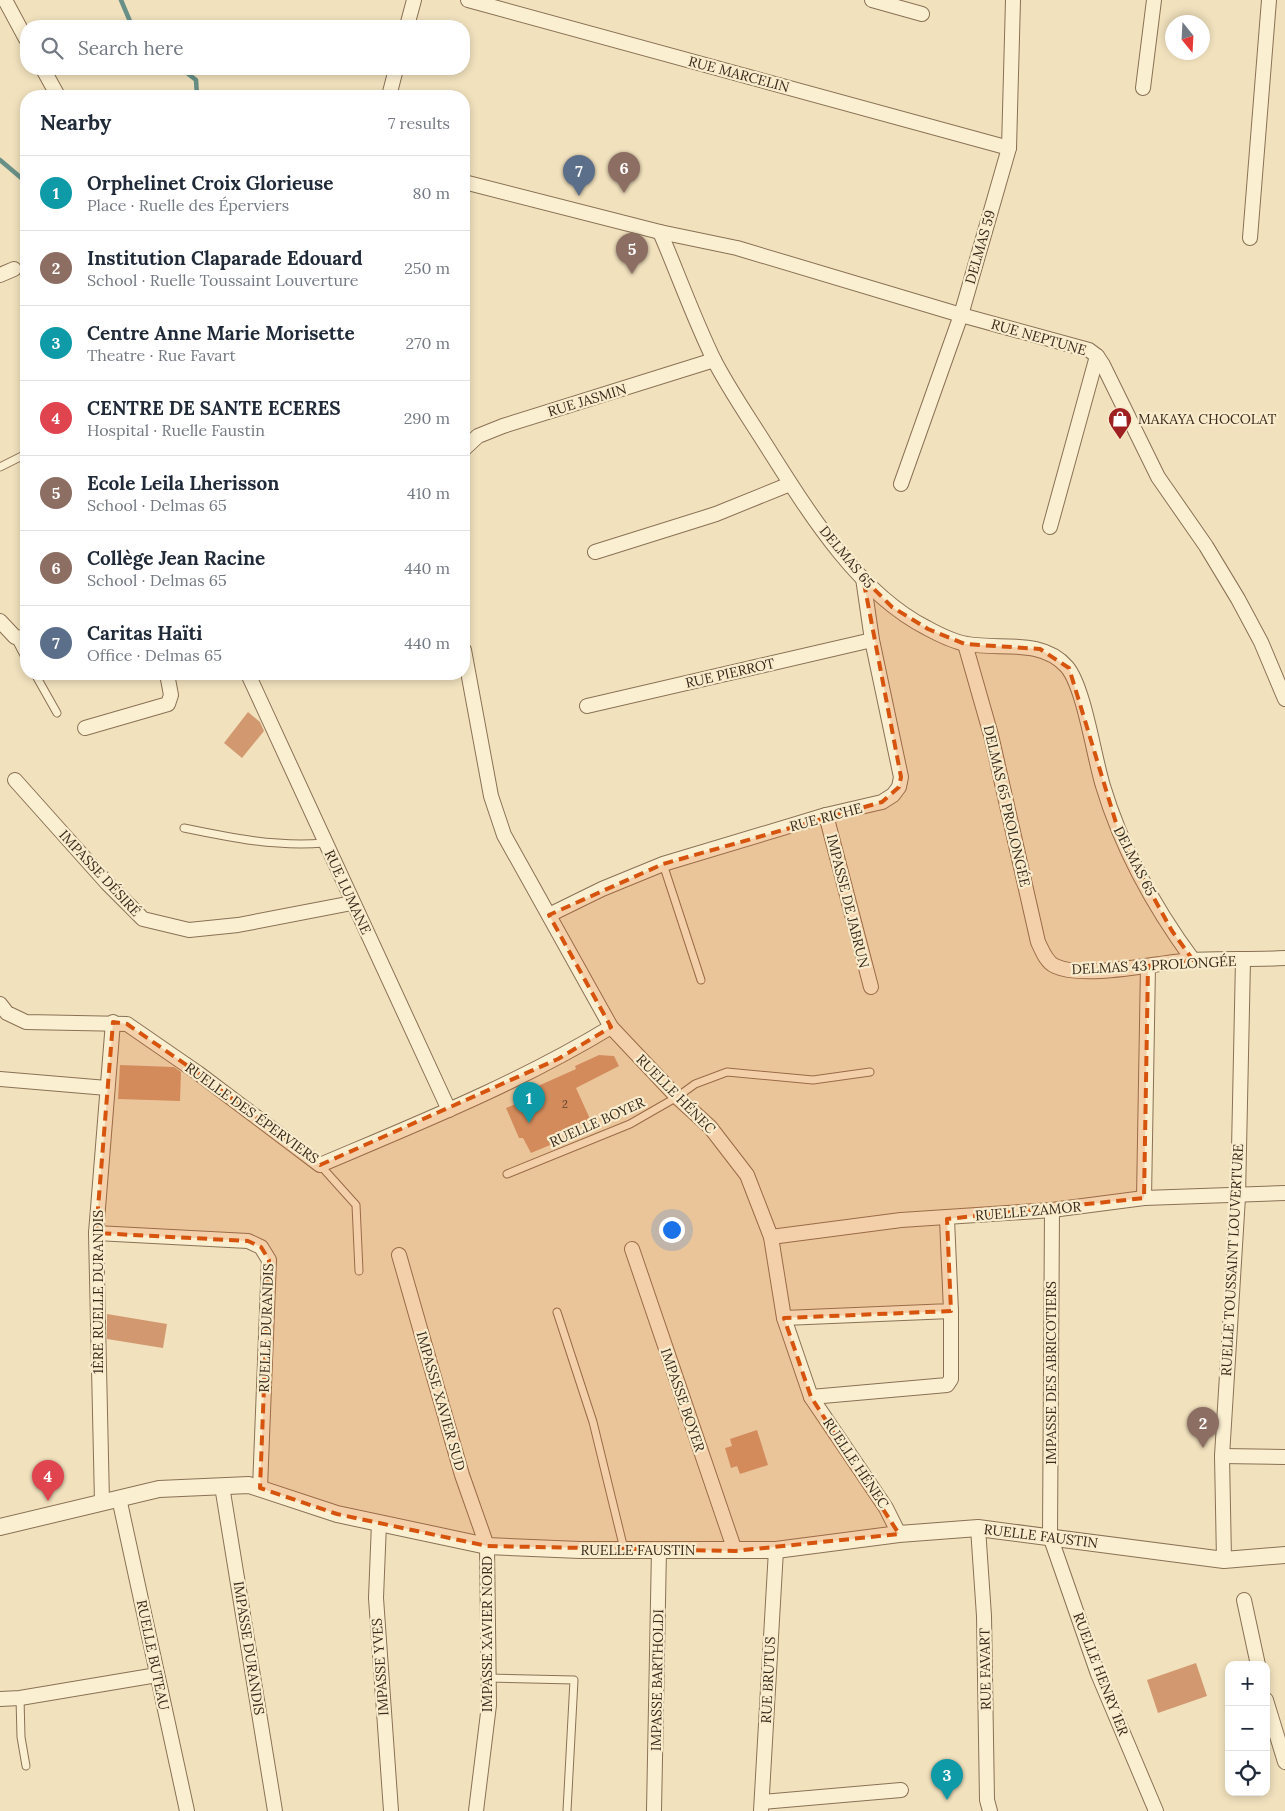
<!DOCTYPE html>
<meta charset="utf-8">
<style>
:root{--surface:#fff;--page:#f2f2f3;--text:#1f2937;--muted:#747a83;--line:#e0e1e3;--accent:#0f766e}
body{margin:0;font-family:Lora,serif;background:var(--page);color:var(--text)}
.controls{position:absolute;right:15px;bottom:15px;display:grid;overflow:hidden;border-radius:10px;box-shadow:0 2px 8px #0003}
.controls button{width:45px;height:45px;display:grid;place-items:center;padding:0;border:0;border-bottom:1px solid var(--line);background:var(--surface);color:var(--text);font:25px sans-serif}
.compass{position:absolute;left:1165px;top:15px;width:45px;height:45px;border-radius:50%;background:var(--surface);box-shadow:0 2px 8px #0003;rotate:162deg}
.you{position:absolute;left:671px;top:1229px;width:18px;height:18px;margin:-12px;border:4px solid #fff;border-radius:50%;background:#1a73e8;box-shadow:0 0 0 8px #1a73e833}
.badge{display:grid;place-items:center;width:32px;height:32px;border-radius:50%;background:var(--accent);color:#fff;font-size:16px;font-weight:700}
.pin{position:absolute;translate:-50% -41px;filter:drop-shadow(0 1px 2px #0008)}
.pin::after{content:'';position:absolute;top:26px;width:18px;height:15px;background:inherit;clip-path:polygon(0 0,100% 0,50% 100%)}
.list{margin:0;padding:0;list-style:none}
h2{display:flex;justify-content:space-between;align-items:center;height:65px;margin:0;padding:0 20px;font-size:21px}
h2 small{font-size:16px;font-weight:400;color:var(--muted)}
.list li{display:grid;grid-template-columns:32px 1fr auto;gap:15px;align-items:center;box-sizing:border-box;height:75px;padding:0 20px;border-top:1px solid var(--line)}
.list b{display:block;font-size:19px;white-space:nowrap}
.list p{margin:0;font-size:16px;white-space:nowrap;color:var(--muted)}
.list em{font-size:16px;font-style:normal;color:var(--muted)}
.icon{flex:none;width:28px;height:28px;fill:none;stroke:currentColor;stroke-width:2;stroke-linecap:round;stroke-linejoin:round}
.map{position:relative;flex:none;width:1285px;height:1811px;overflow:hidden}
.search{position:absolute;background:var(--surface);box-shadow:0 2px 8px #0003;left:20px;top:20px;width:450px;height:55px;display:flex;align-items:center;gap:12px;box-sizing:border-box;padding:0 18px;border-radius:20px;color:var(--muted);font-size:19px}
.panel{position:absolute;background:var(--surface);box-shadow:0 2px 8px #0003;left:20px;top:90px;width:450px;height:590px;border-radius:20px}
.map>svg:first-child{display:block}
</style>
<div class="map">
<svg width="1285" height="1811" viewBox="0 0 1285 1811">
<rect width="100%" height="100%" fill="#f1e1bd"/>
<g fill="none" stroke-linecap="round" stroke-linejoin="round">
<g stroke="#689086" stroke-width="4.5">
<polyline points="121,0 132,26"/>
<polyline points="182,69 196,80 197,96"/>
<polyline points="0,160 26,182"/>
</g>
</g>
<g fill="#d29970">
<polygon points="248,712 260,722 264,731 242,758 224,743"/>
<polygon points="599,1055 614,1056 619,1066 576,1088 591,1121 553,1138 555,1143 531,1153 523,1138 519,1138 506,1108 541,1093 538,1086 576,1069 575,1066"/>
<polygon points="120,1065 174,1067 181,1072 180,1101 118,1099"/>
<polygon points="107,1314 167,1324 163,1348 107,1339"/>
<polygon points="757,1430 768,1465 740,1474 737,1466 731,1468 725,1448 732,1446 730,1439"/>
<polygon points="1196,1663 1207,1696 1158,1713 1147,1680"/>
</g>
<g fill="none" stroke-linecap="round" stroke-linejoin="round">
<g stroke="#8a7155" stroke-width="9">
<g id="service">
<polyline points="0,467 26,454"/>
<polyline points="15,638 26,659"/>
<polyline points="35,674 57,713"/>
<path d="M184 828C232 838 276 847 324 843"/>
<polyline points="663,864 701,980"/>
<polyline points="320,1165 356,1205 359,1271"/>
<polyline points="507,1174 630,1124 677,1097 695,1084 727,1072 813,1080 870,1072"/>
<polyline points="557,1312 593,1422 624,1549"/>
<polyline points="488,1678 574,1680 567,1811"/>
<polyline points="20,1698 21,1737 26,1766"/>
</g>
</g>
<g stroke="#8a7155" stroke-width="16">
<g id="minor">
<polyline points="5,0 26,39"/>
<polyline points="468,0 1009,148"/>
<polyline points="872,0 922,14"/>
<polyline points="407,26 414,0"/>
<polyline points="43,69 58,96"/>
<polyline points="1143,88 1154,0"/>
<polyline points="389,96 396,69"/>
<polyline points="464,182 660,232 737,248 961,315 1089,350 1097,356 1103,365 1158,477 1206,546 1238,599 1261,642 1285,699"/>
<path d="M660 232C678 274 694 319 714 360 729 389 747 415 764 442 806 508 856 592 927 628 938 634 954 642 967 644 1000 650 1042 638 1067 667 1084 687 1094 757 1103 786 1122 849 1154 907 1193 960"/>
<polyline points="1250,238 1269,0"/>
<polyline points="0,275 14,269"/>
<polyline points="464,449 478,436 503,426 714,360"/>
<polyline points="901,484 961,315 1009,148 1013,0"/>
<polyline points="1050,527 1097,356"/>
<polyline points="595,552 716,514 790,484"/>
<polyline points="0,621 15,637 26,638"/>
<path d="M965 644 991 735 1038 942C1042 950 1046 962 1055 966 1085 980 1159 962 1193 960 1223 958 1254 960 1285 958"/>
<polyline points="464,650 491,796 504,835 611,1027 677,1097 710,1127 747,1175 771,1237 784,1318 811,1397 886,1508 899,1534"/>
<polyline points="248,674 449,1110"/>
<polyline points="587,706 872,640"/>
<polyline points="85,728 168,704 171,695 167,674"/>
<polyline points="15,780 107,883 143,919 189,930 238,925 352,903"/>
<polyline points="826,815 871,987"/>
<polyline points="549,915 602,889 663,864 826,815 882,802 893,795 899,787 901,777 872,640 863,578"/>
<path d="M0 1004 7 1013 26 1022 127 1024 198 1073 320 1165C419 1123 519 1083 611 1027"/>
<polyline points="0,1079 107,1088"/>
<polyline points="1144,1198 1148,966"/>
<polyline points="1052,1210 1050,1536 1098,1674 1156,1811"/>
<polyline points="96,1233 248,1241 261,1247 269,1260 260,1488"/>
<polyline points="771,1237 901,1220 1052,1210 1144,1198 1285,1193"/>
<polyline points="632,1249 735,1551"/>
<polyline points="399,1255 462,1475 487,1546 489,1705 476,1811"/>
<polyline points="784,1318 951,1311 947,1219"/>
<polyline points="811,1397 947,1385 951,1379 951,1311"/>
<polyline points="1222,1456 1285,1457"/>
<polyline points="222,1486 275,1811"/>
<polyline points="119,1498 187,1811"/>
<polyline points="102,1502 96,1233 113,1022"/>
<polyline points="379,1523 376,1598 391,1811"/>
<polyline points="978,1528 984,1616 987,1800 990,1811"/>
<polyline points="1224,1560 1222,1456 1238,1197 1243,960"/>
<polyline points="1244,1600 1258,1665"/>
<polyline points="0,1699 20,1698 157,1675"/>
<polyline points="1266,1700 1285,1762"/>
<polyline points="762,1802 901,1790"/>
<polyline points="654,1811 659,1549"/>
<polyline points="761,1811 776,1550"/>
</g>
</g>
<g stroke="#8a7155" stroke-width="18">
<polyline id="tertiary" points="0,1527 159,1489 249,1485 337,1514 487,1546 580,1550 776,1550 899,1534 978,1528 1224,1560 1285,1555"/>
</g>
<use href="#service" stroke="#fbefd1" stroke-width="7"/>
<use href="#minor" stroke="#fbefd1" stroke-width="14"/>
<use href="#tertiary" stroke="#fbefd1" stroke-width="16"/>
</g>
<path fill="#d6540e" fill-opacity="0.2" stroke="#d6540e" stroke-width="4" stroke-dasharray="10 6" stroke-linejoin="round" d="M863 578 892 607 928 629 965 644 1040 649 1069 668 1120 836 1172 931 1193 960 1148 966 1144 1198 947 1219 951 1311 784 1318 811 1397 899 1534 735 1551 487 1546 337 1514 260 1488 269 1260 261 1247 248 1241 96 1233 113 1022 127 1024 198 1073 320 1165 558 1059 611 1027 549 915 663 864 882 802 899 787 901 777Z"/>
<defs>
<g id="shop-pin" transform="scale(1.25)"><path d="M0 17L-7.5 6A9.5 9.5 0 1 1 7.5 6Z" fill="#9e2021" stroke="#f8eccd"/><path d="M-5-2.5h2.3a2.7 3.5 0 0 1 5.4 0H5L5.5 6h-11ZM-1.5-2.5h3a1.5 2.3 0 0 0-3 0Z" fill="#fff"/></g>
</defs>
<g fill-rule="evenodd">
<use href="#shop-pin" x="1120" y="419"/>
</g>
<g text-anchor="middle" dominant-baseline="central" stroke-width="4.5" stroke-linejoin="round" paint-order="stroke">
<g font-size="11" fill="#5e4530">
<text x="565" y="1104">2</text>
</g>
<g font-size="14" fill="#38291b" stroke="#f8eccd">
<text transform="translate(739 74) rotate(15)">RUE MARCELIN</text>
<text transform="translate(980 247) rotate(-74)">DELMAS 59</text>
<text transform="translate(1039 337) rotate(16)">RUE NEPTUNE</text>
<text transform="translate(587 400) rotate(-17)">RUE JASMIN</text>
<text transform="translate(847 557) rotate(50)">DELMAS 65</text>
<text transform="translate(730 673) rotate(-13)">RUE PIERROT</text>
<text transform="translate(1007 806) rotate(77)">DELMAS 65 PROLONGÉE</text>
<text transform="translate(826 817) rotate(-15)">RUE RICHE</text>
<text transform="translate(1135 861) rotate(63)">DELMAS 65</text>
<text transform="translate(100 873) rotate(47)">IMPASSE DÉSIRÉ</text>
<text transform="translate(348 892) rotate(65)">RUE LUMANE</text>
<text transform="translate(848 901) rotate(76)">IMPASSE DE JABRUN</text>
<text transform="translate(1154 965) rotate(-3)">DELMAS 43 PROLONGÉE</text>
<text transform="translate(676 1094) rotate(45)">RUELLE HÉNEC</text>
<text transform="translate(252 1113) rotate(36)">RUELLE DES ÉPERVIERS</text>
<text transform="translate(597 1122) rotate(-24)">RUELLE BOYER</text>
<text transform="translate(1028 1211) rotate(-5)">RUELLE ZAMOR</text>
<text transform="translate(1232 1260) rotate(-87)">RUELLE TOUSSAINT LOUVERTURE</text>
<text transform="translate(98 1292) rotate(-90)">1ÈRE RUELLE DURANDIS</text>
<text transform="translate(266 1328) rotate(-88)">RUELLE DURANDIS</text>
<text transform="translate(1051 1373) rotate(-90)">IMPASSE DES ABRICOTIERS</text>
<text transform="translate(683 1400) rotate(71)">IMPASSE BOYER</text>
<text transform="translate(441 1401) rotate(74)">IMPASSE XAVIER SUD</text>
<text transform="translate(856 1463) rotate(56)">RUELLE HÉNEC</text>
<text transform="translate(1041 1536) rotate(7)">RUELLE FAUSTIN</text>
<text x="638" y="1550">RUELLE FAUSTIN</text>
<text transform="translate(487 1634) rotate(-90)">IMPASSE XAVIER NORD</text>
<text transform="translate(249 1648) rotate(81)">IMPASSE DURANDIS</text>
<text transform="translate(153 1655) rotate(78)">RUELLE BUTEAU</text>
<text transform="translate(380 1667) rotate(-94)">IMPASSE YVES</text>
<text transform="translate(985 1669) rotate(-91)">RUE FAVART</text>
<text transform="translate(1101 1674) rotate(69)">RUELLE HENRY 1ER</text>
<text transform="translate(657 1680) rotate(-89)">IMPASSE BARTHOLDI</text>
<text transform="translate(768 1680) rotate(-87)">RUE BRUTUS</text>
</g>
<g font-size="14" fill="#38291b" stroke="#f8eccd" text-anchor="start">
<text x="1138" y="419">MAKAYA CHOCOLAT</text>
</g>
</g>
</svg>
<div class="controls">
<button>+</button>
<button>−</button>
<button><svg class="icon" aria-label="locate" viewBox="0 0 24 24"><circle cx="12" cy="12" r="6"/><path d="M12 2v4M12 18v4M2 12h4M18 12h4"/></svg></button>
</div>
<svg class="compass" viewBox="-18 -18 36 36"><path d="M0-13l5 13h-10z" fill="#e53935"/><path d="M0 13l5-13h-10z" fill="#747a83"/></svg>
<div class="you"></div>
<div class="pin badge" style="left:529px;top:1123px;background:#0f9aa8">1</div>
<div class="pin badge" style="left:1203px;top:1448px;background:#8d6e63">2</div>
<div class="pin badge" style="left:947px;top:1800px;background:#0f9aa8">3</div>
<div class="pin badge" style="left:48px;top:1501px;background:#e0444e">4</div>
<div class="pin badge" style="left:632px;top:274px;background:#8d6e63">5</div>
<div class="pin badge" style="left:624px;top:193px;background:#8d6e63">6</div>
<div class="pin badge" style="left:579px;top:196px;background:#5c6f8a">7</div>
<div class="search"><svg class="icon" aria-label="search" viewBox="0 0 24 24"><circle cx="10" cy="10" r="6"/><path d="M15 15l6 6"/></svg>Search here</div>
<section class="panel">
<h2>Nearby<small>7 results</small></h2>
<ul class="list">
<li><span class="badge" style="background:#0f9aa8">1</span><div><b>Orphelinet Croix Glorieuse</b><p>Place · Ruelle des Éperviers</p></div><em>80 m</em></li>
<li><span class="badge" style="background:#8d6e63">2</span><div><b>Institution Claparade Edouard</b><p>School · Ruelle Toussaint Louverture</p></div><em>250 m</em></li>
<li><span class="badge" style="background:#0f9aa8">3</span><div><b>Centre Anne Marie Morisette</b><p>Theatre · Rue Favart</p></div><em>270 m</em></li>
<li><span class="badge" style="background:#e0444e">4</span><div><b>CENTRE DE SANTE ECERES</b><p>Hospital · Ruelle Faustin</p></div><em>290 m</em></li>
<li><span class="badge" style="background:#8d6e63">5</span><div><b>Ecole Leila Lherisson</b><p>School · Delmas 65</p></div><em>410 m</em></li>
<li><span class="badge" style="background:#8d6e63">6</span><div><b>Collège Jean Racine</b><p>School · Delmas 65</p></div><em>440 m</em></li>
<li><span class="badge" style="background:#5c6f8a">7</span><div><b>Caritas Haïti</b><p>Office · Delmas 65</p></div><em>440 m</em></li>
</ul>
</section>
</div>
